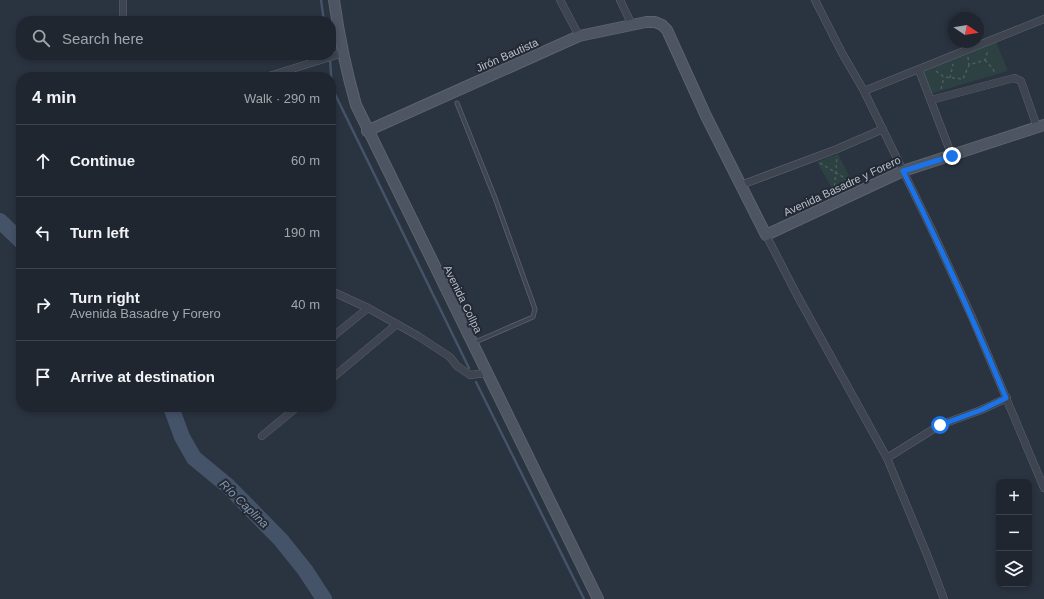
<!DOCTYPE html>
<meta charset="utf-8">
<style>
:root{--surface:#202630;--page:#2d323c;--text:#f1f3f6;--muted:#a2a5ab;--line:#3d434c}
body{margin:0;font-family:Arial,sans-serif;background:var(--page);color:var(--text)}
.controls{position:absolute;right:12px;bottom:12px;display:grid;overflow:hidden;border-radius:8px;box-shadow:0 2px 6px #0003}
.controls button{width:36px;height:36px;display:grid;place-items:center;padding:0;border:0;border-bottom:1px solid var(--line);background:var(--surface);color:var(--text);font:20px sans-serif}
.compass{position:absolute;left:948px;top:12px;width:36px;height:36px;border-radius:50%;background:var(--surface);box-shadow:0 2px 6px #0003;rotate:102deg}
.stop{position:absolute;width:12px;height:12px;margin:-9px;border:3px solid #1a73e8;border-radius:50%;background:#fff}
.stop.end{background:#1a73e8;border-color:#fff;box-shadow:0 1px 4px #0008}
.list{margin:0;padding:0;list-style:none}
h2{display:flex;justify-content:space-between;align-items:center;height:52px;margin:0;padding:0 16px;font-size:17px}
h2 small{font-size:13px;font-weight:400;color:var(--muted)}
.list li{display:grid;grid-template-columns:26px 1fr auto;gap:12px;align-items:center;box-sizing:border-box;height:72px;padding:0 16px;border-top:1px solid var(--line)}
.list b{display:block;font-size:15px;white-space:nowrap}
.list p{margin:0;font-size:13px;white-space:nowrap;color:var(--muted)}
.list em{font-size:13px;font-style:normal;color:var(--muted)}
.icon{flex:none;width:22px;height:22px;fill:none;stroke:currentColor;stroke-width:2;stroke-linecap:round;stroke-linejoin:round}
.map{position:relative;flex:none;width:1044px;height:599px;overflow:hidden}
.search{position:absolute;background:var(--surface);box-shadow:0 2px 6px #0003;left:16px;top:16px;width:320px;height:44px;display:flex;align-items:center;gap:10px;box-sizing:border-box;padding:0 14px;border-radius:16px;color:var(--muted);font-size:15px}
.panel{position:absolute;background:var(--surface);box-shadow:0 2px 6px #0003;left:16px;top:72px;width:320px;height:340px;border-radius:16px}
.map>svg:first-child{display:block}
</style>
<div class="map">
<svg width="1044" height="599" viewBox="0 0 1044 599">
<rect width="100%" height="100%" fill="#2a3340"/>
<g fill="#2d4042">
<polygon points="996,42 1008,71 930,94 922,71"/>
<polygon points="838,154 853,183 834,192 817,162"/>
</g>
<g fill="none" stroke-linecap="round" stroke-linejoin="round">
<g stroke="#445368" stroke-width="2.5">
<polyline points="321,0 324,21"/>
<polyline points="330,59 332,88 469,368"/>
<polyline points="476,382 584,599"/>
</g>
<g stroke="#445368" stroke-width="16">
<polyline points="0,221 21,241"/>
<polyline points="171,407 182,437 194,458 228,486 281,540 305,570 324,599"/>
</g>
<g stroke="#5c636d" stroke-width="5">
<polyline id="lane" points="457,103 495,198 535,309 533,317 473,343"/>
</g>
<g stroke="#5c636d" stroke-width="8">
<g id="street">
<polyline points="123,0 123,21"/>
<polyline points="560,0 579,36"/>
<polyline points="620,0 632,25"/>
<polyline points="815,0 842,53 864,91 931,228 972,317 1044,488"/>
<polyline points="919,70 952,156"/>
<polyline points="266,77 343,53"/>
<polyline points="864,91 1044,19"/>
<polyline points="931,100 1014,78 1021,81 1037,127"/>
<polyline points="741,185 837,149 883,129"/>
<polyline points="766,235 797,295 887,458 928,557 944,599"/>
<polyline points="331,291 368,308 418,336 450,357 457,366 470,375 486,373"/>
<polyline points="331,338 368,308"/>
<polyline points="331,379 397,324"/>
<polyline points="262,436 297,407"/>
<polyline points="887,458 940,425 981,410 1007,398"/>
</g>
</g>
<g stroke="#5c636d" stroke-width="12">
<g id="secondary">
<path d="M334 0C339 36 346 70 356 105L598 599"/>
<polyline points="367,131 579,36 646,22 655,22 662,25 667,30 706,116 766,235 903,171 1044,125"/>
</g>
</g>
<g stroke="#4c5d60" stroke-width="1.5" stroke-dasharray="3 3" stroke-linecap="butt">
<polyline points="968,57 969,65"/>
<polyline points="985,60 993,69 995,74"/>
<polyline points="936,71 944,77 963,79 969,65 985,60 988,50"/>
<polyline points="950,78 953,64"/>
<polyline points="941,89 944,77"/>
<polyline points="820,163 853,183"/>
<polyline points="834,192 837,157"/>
</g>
<use href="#lane" stroke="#3e4550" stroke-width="3.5"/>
<use href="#street" stroke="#3e4550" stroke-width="7"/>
<use href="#secondary" stroke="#4d5462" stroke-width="10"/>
</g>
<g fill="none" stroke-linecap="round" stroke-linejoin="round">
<path stroke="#1a73e8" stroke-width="5" d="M940 425 981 410 1006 398C974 321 940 245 903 171L952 156"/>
</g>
<g text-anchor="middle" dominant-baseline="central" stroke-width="4" stroke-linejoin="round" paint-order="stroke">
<g font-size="11" fill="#bbc1ca" stroke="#232a35">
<text transform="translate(507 55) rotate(-24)">Jirón Bautista</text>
<text transform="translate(842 186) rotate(-25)">Avenida Basadre y Forero</text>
<text transform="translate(463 299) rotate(64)">Avenida Collpa</text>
</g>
<g font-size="12" font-style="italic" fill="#8697ad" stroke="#232a35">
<text transform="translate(244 504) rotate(44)">Río Caplina</text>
</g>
</g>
</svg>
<div class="controls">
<button>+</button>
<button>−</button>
<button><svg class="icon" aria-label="layers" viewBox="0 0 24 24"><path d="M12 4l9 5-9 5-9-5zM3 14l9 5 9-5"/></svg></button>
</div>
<svg class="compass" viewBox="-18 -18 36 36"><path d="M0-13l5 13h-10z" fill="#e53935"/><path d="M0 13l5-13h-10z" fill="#a2a5ab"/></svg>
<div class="stop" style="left:940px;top:425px"></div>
<div class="stop end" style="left:952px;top:156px"></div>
<div class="search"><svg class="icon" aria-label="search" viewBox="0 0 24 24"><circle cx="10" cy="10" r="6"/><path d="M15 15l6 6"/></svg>Search here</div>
<section class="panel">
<h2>4 min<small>Walk · 290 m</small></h2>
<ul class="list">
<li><svg class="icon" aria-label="ahead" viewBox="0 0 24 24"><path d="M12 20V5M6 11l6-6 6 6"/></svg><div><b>Continue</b></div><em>60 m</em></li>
<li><svg class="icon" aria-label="left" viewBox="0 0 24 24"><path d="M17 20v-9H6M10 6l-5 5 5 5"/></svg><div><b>Turn left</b></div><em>190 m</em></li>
<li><svg class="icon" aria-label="right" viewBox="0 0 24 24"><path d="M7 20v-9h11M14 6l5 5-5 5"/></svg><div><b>Turn right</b><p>Avenida Basadre y Forero</p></div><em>40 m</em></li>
<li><svg class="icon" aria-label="arrive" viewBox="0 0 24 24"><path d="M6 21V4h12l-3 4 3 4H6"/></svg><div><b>Arrive at destination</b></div></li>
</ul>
</section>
</div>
